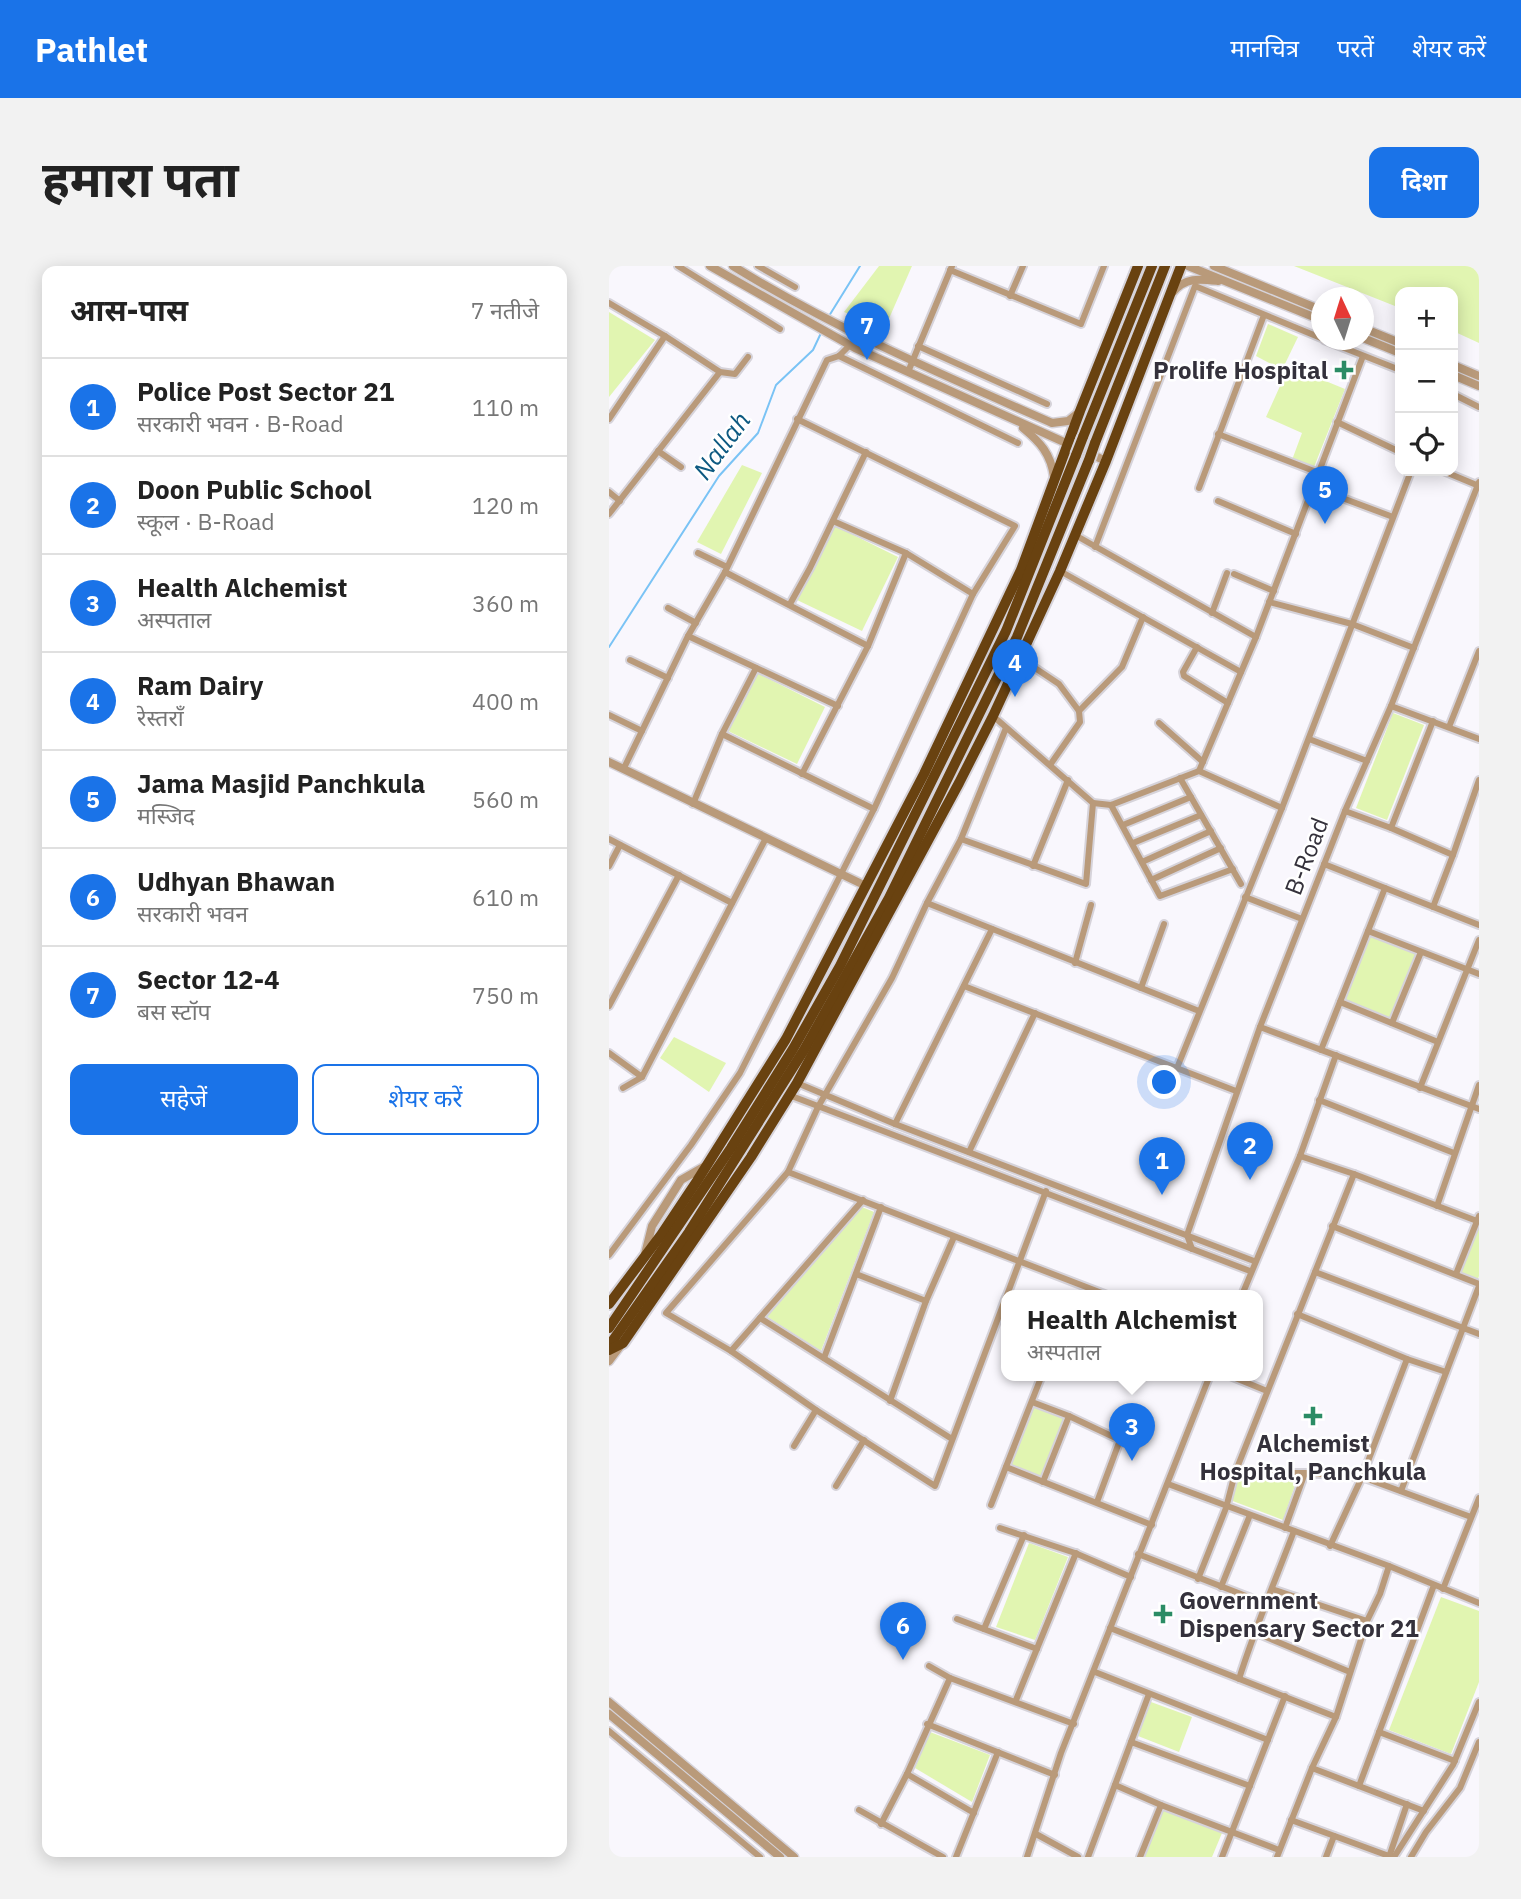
<!DOCTYPE html>
<html lang="hi">
<meta charset="utf-8">
<style>
:root{--surface:#fff;--page:#f2f2f2;--text:#222;--muted:#767676;--line:#e0e0e0;--accent:#1a73e8}
body{margin:0;font-family:"IBM Plex Sans","Noto Sans Devanagari",sans-serif;background:var(--page);color:var(--text)}
.controls{position:absolute;right:21px;top:21px;display:grid;overflow:hidden;border-radius:14px;box-shadow:0 4px 18px #0003}
.controls button{width:63px;height:63px;display:grid;place-items:center;padding:0;border:0;border-bottom:2px solid var(--line);background:var(--surface);color:var(--text);font:35px sans-serif}
.compass{position:absolute;left:702px;top:21px;width:63px;height:63px;border-radius:50%;background:var(--surface);box-shadow:0 4px 18px #0003;rotate:356deg}
.you{position:absolute;left:556px;top:817px;width:24px;height:24px;margin:-18px;border:5px solid #fff;border-radius:50%;background:#1a73e8;box-shadow:0 0 0 10px #1a73e833}
.badge{display:grid;place-items:center;width:46px;height:46px;border-radius:50%;background:var(--accent);color:#fff;font-size:23px;font-weight:700}
.pin{position:absolute;translate:-50% -58px;filter:drop-shadow(0 2px 4px #0008)}
.pin::after{content:'';position:absolute;top:37px;width:24px;height:21px;background:inherit;clip-path:polygon(0 0,100% 0,50% 100%)}
.popup{position:absolute;left:392px;top:1024px;width:262px;height:91px;box-sizing:border-box;display:grid;place-content:center;border-radius:14px;background:var(--surface);filter:drop-shadow(0 2px 5px #0005);font-size:23px;white-space:nowrap;color:var(--muted)}
.popup b{font-size:26px;color:var(--text)}
.popup::after{content:'';position:absolute;left:50%;top:100%;margin-left:-14px;border:14px solid transparent;border-top-color:var(--surface)}
.list{margin:0;padding:0;list-style:none}
h2{display:flex;justify-content:space-between;align-items:center;height:91px;margin:0;padding:0 28px;font-size:30px}
h2 small{font-size:23px;font-weight:400;color:var(--muted)}
.list li{display:grid;grid-template-columns:46px 1fr auto;gap:21px;align-items:center;box-sizing:border-box;height:98px;padding:0 28px;border-top:2px solid var(--line)}
.list b{display:block;font-size:26px;white-space:nowrap}
.list p{margin:0;font-size:23px;white-space:nowrap;color:var(--muted)}
.list em{font-size:23px;font-style:normal;color:var(--muted)}
.actions{display:flex;gap:14px;padding:21px 28px}
.actions a{flex:1;padding:16px 0;border:2px solid var(--accent);border-radius:14px;text-align:center;font-size:24px;color:var(--accent)}
.actions .main{background:var(--accent);color:#fff}
.icon{flex:none;width:38px;height:38px;fill:none;stroke:currentColor;stroke-width:2;stroke-linecap:round;stroke-linejoin:round}
.map{position:relative;flex:none;width:870px;height:1591px;overflow:hidden;border-radius:14px}
header{display:flex;align-items:center;gap:42px;box-sizing:border-box;height:98px;padding:0 35px;background:var(--accent);color:#fff}
header strong{font-size:33px}
nav{display:flex;gap:38px;margin-inline-start:auto;font-size:24px}
.intro{display:flex;align-items:center;justify-content:space-between;box-sizing:border-box;height:168px;padding:0 42px}
h1{margin:0;font-size:49px}
.button{padding:18px 32px;border-radius:14px;background:var(--accent);color:#fff;font-size:24px;font-weight:700}
main{display:flex;gap:42px;padding:0 42px}
aside{flex:1;background:var(--surface);border-radius:14px;box-shadow:0 4px 18px #0003}
.map>svg:first-child{display:block}
</style>
<header>
<strong>Pathlet</strong>
<nav><a>मानचित्र</a><a>परतें</a><a>शेयर करें</a></nav>
</header>
<div class="intro"><h1>हमारा पता</h1><a class="button">दिशा</a></div>
<main>
<aside>
<h2>आस-पास<small>7 नतीजे</small></h2>
<ul class="list">
<li><span class="badge">1</span><div><b>Police Post Sector 21</b><p>सरकारी भवन · B-Road</p></div><em>110 m</em></li>
<li><span class="badge">2</span><div><b>Doon Public School</b><p>स्कूल · B-Road</p></div><em>120 m</em></li>
<li><span class="badge">3</span><div><b>Health Alchemist</b><p>अस्पताल</p></div><em>360 m</em></li>
<li><span class="badge">4</span><div><b>Ram Dairy</b><p>रेस्तराँ</p></div><em>400 m</em></li>
<li><span class="badge">5</span><div><b>Jama Masjid Panchkula</b><p>मस्जिद</p></div><em>560 m</em></li>
<li><span class="badge">6</span><div><b>Udhyan Bhawan</b><p>सरकारी भवन</p></div><em>610 m</em></li>
<li><span class="badge">7</span><div><b>Sector 12-4</b><p>बस स्टॉप</p></div><em>750 m</em></li>
</ul>
<div class="actions"><a class="main">सहेजें</a><a>शेयर करें</a></div>
</aside>
<div class="map">
<svg width="870" height="1591" viewBox="0 0 870 1591">
<rect width="100%" height="100%" fill="#f9f7fd"/>
<g fill="#e1f5b1">
<polygon points="270,0 303,0 275,64 235,46"/>
<polygon points="685,0 870,0 870,77 844,65 844,26 791,26 791,42"/>
<polygon points="0,46 46,74 0,131"/>
<polygon points="659,58 689,71 673,104 647,90"/>
<polygon points="680,100 736,123 705,201 683,194 693,167 657,151"/>
<polygon points="133,199 153,207 112,288 88,276"/>
<polygon points="224,259 289,291 253,365 188,334"/>
<polygon points="148,407 216,441 188,498 119,465"/>
<polygon points="784,447 815,459 778,554 747,542"/>
<polygon points="762,670 807,688 780,753 735,735"/>
<polygon points="65,771 117,797 100,826 51,792"/>
<polygon points="253,941 265,946 212,1085 157,1050"/>
<polygon points="870,957 870,1010 869,1013 851,1006"/>
<polygon points="424,1141 455,1152 432,1212 402,1200"/>
<polygon points="630,1210 689,1211 674,1254 621,1234"/>
<polygon points="420,1277 459,1291 426,1374 387,1361"/>
<polygon points="832,1331 870,1345 870,1416 842,1488 780,1464"/>
<polygon points="542,1436 583,1451 570,1486 529,1470"/>
<polygon points="321,1466 381,1489 363,1536 306,1502"/>
<polygon points="553,1544 613,1567 603,1591 536,1591"/>
</g>
<g fill="none" stroke-linecap="round" stroke-linejoin="round">
<g stroke="#7ac3f5" stroke-width="2">
<polyline points="220,50 251,0"/>
<polyline points="0,381 110,210 149,167 167,119 204,84 212,67"/>
</g>
<g stroke="#d6d3da" stroke-width="10">
<g id="minor">
<polyline points="69,0 171,63"/>
<polyline points="149,0 186,21"/>
<polyline points="341,4 472,58 495,0"/>
<polyline points="401,30 414,0"/>
<polyline points="0,37 56,70 111,106 126,108 139,91"/>
<polyline points="715,74 791,104"/>
<polyline points="309,80 438,138"/>
<polyline points="230,90 409,177"/>
<polyline points="299,106 343,0"/>
<polyline points="844,128 870,141"/>
<polyline points="0,153 56,70"/>
<polyline points="728,156 791,186"/>
<polyline points="609,168 710,207"/>
<polyline points="49,185 72,201"/>
<polyline points="834,205 870,220"/>
<polyline points="704,221 784,251"/>
<polyline points="590,222 655,49"/>
<polyline points="0,226 11,235"/>
<polyline points="609,235 687,268"/>
<polyline points="0,248 111,106"/>
<polyline points="224,255 297,287 364,328"/>
<polyline points="466,269 647,371"/>
<polyline points="486,281 586,20 712,72"/>
<polyline points="89,287 118,301"/>
<polyline points="451,305 632,406"/>
<polyline points="116,306 259,380"/>
<polyline points="625,308 665,325"/>
<polyline points="660,336 743,358 805,382"/>
<polyline points="181,338 201,302 257,186"/>
<polyline points="59,342 87,357"/>
<polyline points="603,347 618,307"/>
<polyline points="79,370 229,440"/>
<polyline points="588,381 574,406 575,410 619,437"/>
<polyline points="411,392 450,418 470,445 471,456 441,499"/>
<polyline points="21,394 59,412"/>
<polyline points="782,440 870,473"/>
<polyline points="470,445 513,401 534,351"/>
<polyline points="0,449 33,465"/>
<polyline points="384,450 484,537 502,539 590,505 673,542"/>
<polyline points="550,457 594,496"/>
<polyline points="840,461 870,385"/>
<polyline points="113,468 265,543"/>
<polyline points="700,473 758,495"/>
<polyline points="15,502 79,370 116,306 218,94 230,90 241,79"/>
<polyline points="590,505 647,371 754,90"/>
<polyline points="193,508 259,380 297,287"/>
<polyline points="571,512 632,618"/>
<polyline points="84,538 113,468 147,402"/>
<polyline points="502,539 551,630 624,603"/>
<polyline points="736,545 782,562 844,589"/>
<polyline points="514,559 582,531"/>
<polyline points="782,562 824,455"/>
<polyline points="0,573 123,637"/>
<polyline points="352,573 477,618 484,537"/>
<polyline points="524,577 592,549"/>
<polyline points="533,596 602,565"/>
<polyline points="715,598 870,659"/>
<polyline points="0,600 11,579"/>
<polyline points="424,600 459,514"/>
<polyline points="542,614 612,582"/>
<polyline points="636,631 693,653"/>
<polyline points="318,637 590,745"/>
<polyline points="824,641 844,589 870,514"/>
<polyline points="759,665 870,708"/>
<polyline points="466,697 482,639"/>
<polyline points="355,720 627,825"/>
<polyline points="532,722 555,658"/>
<polyline points="731,736 829,776"/>
<polyline points="0,740 70,609"/>
<polyline points="783,757 812,686"/>
<polyline points="651,761 870,843"/>
<polyline points="712,784 776,622"/>
<polyline points="0,787 33,811"/>
<polyline points="568,802 673,542 802,205"/>
<polyline points="188,817 286,858 645,995"/>
<polyline points="14,822 33,811 157,572"/>
<polyline points="811,822 870,674"/>
<polyline points="180,829 641,1005"/>
<polyline points="710,834 845,887"/>
<polyline points="286,858 383,663"/>
<polyline points="360,886 426,747"/>
<polyline points="691,890 745,908 868,955"/>
<polyline points="179,906 498,1029"/>
<polyline points="828,940 870,819"/>
<polyline points="723,960 870,1018"/>
<polyline points="583,983 578,969 651,761 736,545 782,440 870,216"/>
<polyline points="0,989 82,879 131,807 265,543 364,328 406,260 188,153"/>
<polyline points="706,1006 870,1068"/>
<polyline points="247,1008 317,1035"/>
<polyline points="847,1008 870,950"/>
<polyline points="398,1029 437,925"/>
<polyline points="633,1029 691,890 727,789"/>
<polyline points="397,1031 326,1220 207,1144 122,1085 57,1047 179,906 209,841 283,712 318,637 352,573 397,462"/>
<polyline points="688,1048 798,1093 837,1106"/>
<polyline points="151,1052 343,1173"/>
<polyline points="122,1085 254,934"/>
<polyline points="215,1092 272,941"/>
<polyline points="619,1109 658,1125"/>
<polyline points="281,1135 317,1035 345,971"/>
<polyline points="423,1136 460,1150 511,1174 488,1236"/>
<polyline points="185,1180 207,1144"/>
<polyline points="397,1201 543,1259"/>
<polyline points="626,1207 696,1207 753,1211 862,1251"/>
<polyline points="434,1216 460,1150"/>
<polyline points="559,1218 780,1300 870,1337"/>
<polyline points="227,1220 255,1174"/>
<polyline points="792,1225 870,1020"/>
<polyline points="382,1239 433,1109"/>
<polyline points="391,1262 466,1287 522,1311"/>
<polyline points="676,1262 696,1207"/>
<polyline points="721,1280 753,1211 798,1093"/>
<polyline points="529,1288 655,1337"/>
<polyline points="589,1313 617,1242 626,1207 745,908"/>
<polyline points="612,1321 641,1249"/>
<polyline points="663,1323 758,1355"/>
<polyline points="834,1323 870,1232"/>
<polyline points="348,1353 428,1383"/>
<polyline points="501,1362 727,1451"/>
<polyline points="375,1363 415,1269"/>
<polyline points="645,1366 741,1406"/>
<polyline points="320,1400 341,1412 465,1458"/>
<polyline points="486,1406 659,1474"/>
<path d="M630 1413C646 1362 666 1315 685 1265"/>
<polyline points="407,1434 467,1287"/>
<polyline points="318,1458 446,1509"/>
<polyline points="0,1465 151,1591"/>
<polyline points="770,1466 846,1495"/>
<polyline points="522,1476 641,1520"/>
<polyline points="703,1502 815,1545"/>
<polyline points="298,1508 365,1547"/>
<polyline points="506,1519 552,1539 670,1584"/>
<polyline points="750,1520 825,1319"/>
<polyline points="250,1544 334,1591"/>
<polyline points="682,1554 780,1590"/>
<polyline points="272,1558 298,1508 341,1412"/>
<polyline points="427,1568 469,1591"/>
<polyline points="347,1591 389,1486"/>
<polyline points="418,1591 452,1487 601,1109"/>
<polyline points="479,1591 540,1428"/>
<polyline points="531,1591 552,1539"/>
<polyline points="613,1591 676,1430"/>
<polyline points="668,1591 703,1502 727,1451 758,1355 771,1328 780,1300"/>
<polyline points="717,1591 725,1570"/>
<polyline points="780,1591 798,1538"/>
<polyline points="785,1591 844,1499 870,1436"/>
<polyline points="802,1591 817,1566 851,1522 870,1476"/>
</g>
</g>
<g stroke="#d6d3da" stroke-width="11">
<g id="tertiary">
<polyline points="101,0 246,82 497,195"/>
<path d="M124 0C226 63 334 109 443 157L459 155 469 147"/>
<polyline points="579,0 712,54"/>
<polyline points="605,0 712,44"/>
<path d="M564 26C576 11 591 13 609 15"/>
<polyline points="754,62 791,77"/>
<polyline points="754,72 791,87"/>
<polyline points="844,99 870,110"/>
<polyline points="844,109 870,120"/>
<path d="M414 162C431 176 442 188 445 211"/>
<polyline points="0,496 257,620"/>
<polyline points="36,988 43,960 72,914 98,899"/>
<polyline points="0,1095 12,1079"/>
<polyline points="0,1436 185,1591"/>
<polyline points="0,1448 171,1591"/>
</g>
</g>
<g stroke="#d6d3da" stroke-width="14">
<g id="trunk">
<polyline points="474,171 543,0"/>
<polyline points="486,177 556,0"/>
<polyline points="0,1038 52,969 88,915 177,773 315,508 412,304 471,145 529,0"/>
<polyline points="0,1062 122,882 184,783 231,700 397,365 467,189"/>
<polyline points="0,1080 80,966 195,784 280,632 408,371 480,194"/>
<polyline points="0,1084 14,1077 142,891 188,817 350,517 384,450 451,305 497,195 572,0"/>
</g>
</g>
<use href="#minor" stroke="#b99a7a" stroke-width="6"/>
<use href="#tertiary" stroke="#b99a7a" stroke-width="8"/>
<use href="#trunk" stroke="#694210" stroke-width="10"/>
<g stroke="#d6d3da" stroke-width="14" stroke-linecap="butt">
<g id="trunk-bridge">
<polyline points="467,189 474,171"/>
<polyline points="480,194 486,177"/>
</g>
</g>
<use href="#trunk-bridge" stroke="#694210" stroke-width="10"/>
</g>
<g fill="#2b8c65" stroke="#fff" stroke-width="2.5">
<path d="M731.5 93.5h7v7h7v7h-7v7h-7v-7h-7v-7h7z"/>
<path d="M700.5 1139.5h7v7h7v7h-7v7h-7v-7h-7v-7h7z"/>
<path d="M550.5 1337.5h7v7h7v7h-7v7h-7v-7h-7v-7h7z"/>
</g>
<g text-anchor="middle" dominant-baseline="central" stroke-width="5" stroke-linejoin="round" paint-order="stroke">
<g font-size="24" font-weight="bold" fill="#34313b" stroke="#fff" text-anchor="end">
<text x="719" y="104">Prolife Hospital</text>
<text x="704" y="1177" text-anchor="middle">Alchemist<tspan x="704" dy="28">Hospital, Panchkula</tspan></text>
<text x="570" y="1334" text-anchor="start">Government<tspan x="570" dy="28">Dispensary Sector 21</tspan></text>
</g>
<g font-size="24" fill="#34313b" stroke="#fff">
<text transform="translate(697 590) rotate(-69)">B-Road</text>
</g>
<g font-size="26" font-style="italic" fill="#0d5981" stroke="#fff">
<text transform="translate(112 179) rotate(-54)">Nallah</text>
</g>
</g>
</svg>
<div class="controls">
<button>+</button>
<button>−</button>
<button><svg class="icon" aria-label="locate" viewBox="0 0 24 24"><circle cx="12" cy="12" r="6"/><path d="M12 2v4M12 18v4M2 12h4M18 12h4"/></svg></button>
</div>
<svg class="compass" viewBox="-18 -18 36 36"><path d="M0-13l5 13h-10z" fill="#e53935"/><path d="M0 13l5-13h-10z" fill="#767676"/></svg>
<div class="you"></div>
<div class="pin badge" style="left:553px;top:929px">1</div>
<div class="pin badge" style="left:641px;top:914px">2</div>
<div class="pin badge" style="left:523px;top:1195px">3</div>
<div class="popup"><b>Health Alchemist</b>अस्पताल</div>
<div class="pin badge" style="left:406px;top:431px">4</div>
<div class="pin badge" style="left:716px;top:258px">5</div>
<div class="pin badge" style="left:294px;top:1394px">6</div>
<div class="pin badge" style="left:258px;top:94px">7</div>
</div>
</main>
